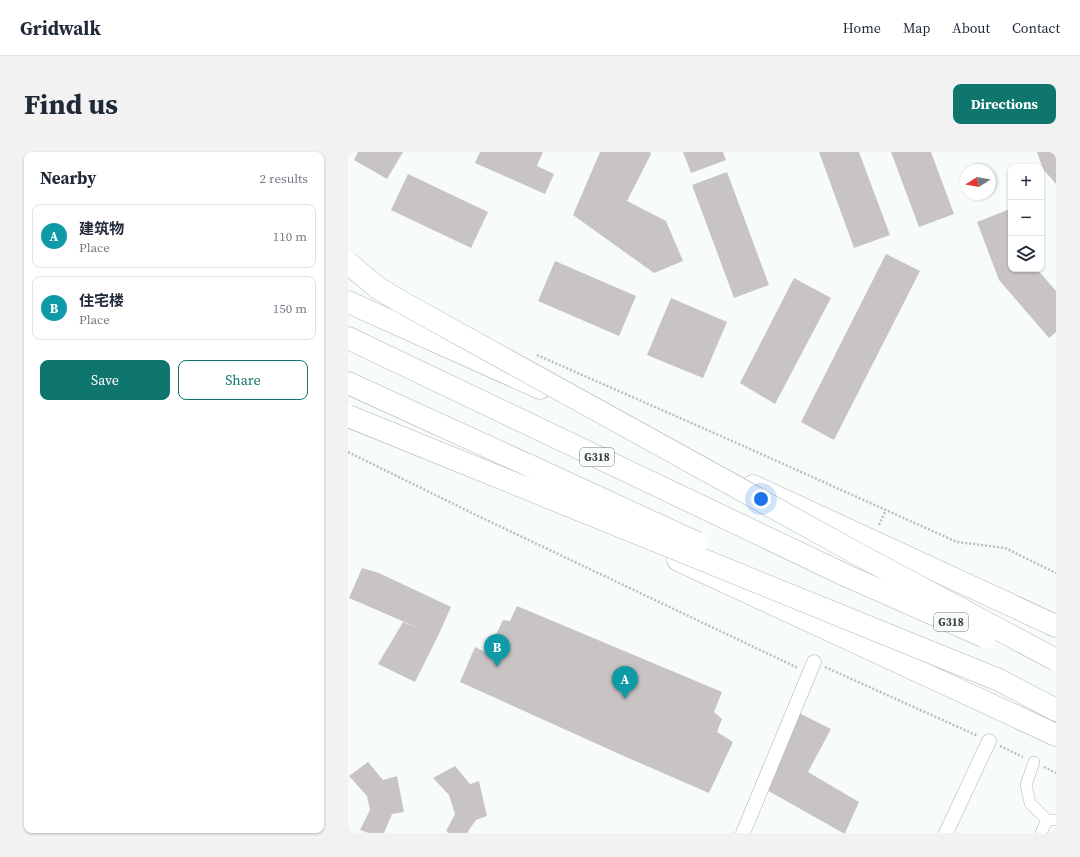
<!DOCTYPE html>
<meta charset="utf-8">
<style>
:root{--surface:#fff;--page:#f2f2f3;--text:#1f2937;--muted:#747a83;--line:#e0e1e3;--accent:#0f766e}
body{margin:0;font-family:"Source Serif 4","Noto Sans SC",serif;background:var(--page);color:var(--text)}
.controls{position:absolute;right:12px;top:12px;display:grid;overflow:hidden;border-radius:8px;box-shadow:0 1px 3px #0004}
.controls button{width:36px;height:36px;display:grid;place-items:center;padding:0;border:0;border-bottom:1px solid var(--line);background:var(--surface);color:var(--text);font:20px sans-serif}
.compass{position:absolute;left:612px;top:12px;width:36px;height:36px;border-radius:50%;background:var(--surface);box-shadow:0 1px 3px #0004;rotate:259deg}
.you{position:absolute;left:413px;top:347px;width:14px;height:14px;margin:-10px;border:3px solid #fff;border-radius:50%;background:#1a73e8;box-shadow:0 0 0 6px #1a73e833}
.badge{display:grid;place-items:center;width:26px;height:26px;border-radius:50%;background:var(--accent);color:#fff;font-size:13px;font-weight:700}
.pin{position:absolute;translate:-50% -33px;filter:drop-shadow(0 1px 2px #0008)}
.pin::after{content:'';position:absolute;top:21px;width:14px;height:12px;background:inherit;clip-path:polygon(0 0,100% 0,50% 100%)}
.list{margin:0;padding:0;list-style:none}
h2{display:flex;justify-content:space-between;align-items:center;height:52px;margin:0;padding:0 16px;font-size:17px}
h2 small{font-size:13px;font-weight:400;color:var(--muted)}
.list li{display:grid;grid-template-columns:26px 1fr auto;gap:12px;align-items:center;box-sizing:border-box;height:64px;margin:0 8px 8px;padding:0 8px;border:1px solid var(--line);border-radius:8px}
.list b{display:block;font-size:15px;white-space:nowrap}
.list p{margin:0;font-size:13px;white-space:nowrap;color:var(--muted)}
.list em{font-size:13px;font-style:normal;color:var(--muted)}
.actions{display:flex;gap:8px;padding:12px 16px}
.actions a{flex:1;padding:9px 0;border:1px solid var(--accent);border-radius:8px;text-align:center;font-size:14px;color:var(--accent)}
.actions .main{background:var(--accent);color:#fff}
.icon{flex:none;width:22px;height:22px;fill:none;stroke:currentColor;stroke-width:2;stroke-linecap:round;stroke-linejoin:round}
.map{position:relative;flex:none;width:708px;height:681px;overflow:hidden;border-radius:8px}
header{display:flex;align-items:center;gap:24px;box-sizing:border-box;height:56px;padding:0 20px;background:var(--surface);border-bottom:1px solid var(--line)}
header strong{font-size:19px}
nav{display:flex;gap:22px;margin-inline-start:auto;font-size:14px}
.intro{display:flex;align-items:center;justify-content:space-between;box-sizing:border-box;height:96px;padding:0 24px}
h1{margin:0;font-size:28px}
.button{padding:10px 18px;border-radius:8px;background:var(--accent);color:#fff;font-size:14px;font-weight:700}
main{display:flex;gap:24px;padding:0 24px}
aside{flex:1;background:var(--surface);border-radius:8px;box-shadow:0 1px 3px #0004}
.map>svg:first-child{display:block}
</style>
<header>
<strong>Gridwalk</strong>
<nav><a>Home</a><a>Map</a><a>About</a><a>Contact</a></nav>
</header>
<div class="intro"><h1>Find us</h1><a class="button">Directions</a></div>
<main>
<aside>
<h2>Nearby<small>2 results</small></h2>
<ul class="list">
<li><span class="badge" style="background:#0f9aa8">A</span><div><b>建筑物</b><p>Place</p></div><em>110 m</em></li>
<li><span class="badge" style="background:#0f9aa8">B</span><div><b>住宅楼</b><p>Place</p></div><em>150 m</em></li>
</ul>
<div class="actions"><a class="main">Save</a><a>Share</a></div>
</aside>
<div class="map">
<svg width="708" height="681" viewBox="0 0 708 681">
<rect width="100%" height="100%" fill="#f7fcfb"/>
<g fill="#c8c4c3">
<polygon points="10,0 55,0 39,27 6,8"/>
<polygon points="132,0 195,0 189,14 206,22 197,42 127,11"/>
<polygon points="252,0 302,0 303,2 279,49 318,69 335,109 306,121 225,63"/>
<polygon points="335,0 375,0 378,8 343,21"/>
<polygon points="471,0 511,0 542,83 506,96"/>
<polygon points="543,0 583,0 606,62 571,75"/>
<polygon points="689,0 708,0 708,32 695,17"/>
<polygon points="379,20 421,133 386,146 344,33"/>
<polygon points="60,22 140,60 123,96 43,58"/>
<polygon points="662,57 663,60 663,117 689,117 708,139 708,180 701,186 651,128 629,70"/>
<polygon points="538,102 572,119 486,288 453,270"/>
<polygon points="207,109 288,144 271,184 190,149"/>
<polygon points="446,126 483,146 427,252 392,231"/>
<polygon points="323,146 379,170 355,226 299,203"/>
<polygon points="14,416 31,421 103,455 90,484 67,530 30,512 55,470 75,478 1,446"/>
<polygon points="169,454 374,540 366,560 374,567 369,580 385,590 361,641 278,605 112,530 127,495 139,501 155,468 162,469"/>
<polygon points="451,561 483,577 460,620 511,650 497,681 495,681 417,637"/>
<polygon points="20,610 35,628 49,624 56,660 44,662 36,681 21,681 12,678 22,658 19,644 1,624"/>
<polygon points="107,614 122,632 131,629 139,664 128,668 119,681 101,681 98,679 107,662 101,643 85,626"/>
</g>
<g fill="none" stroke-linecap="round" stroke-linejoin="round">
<g stroke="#afb3b3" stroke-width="12">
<g id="pedestrian">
<polyline points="686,610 678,633 682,651 699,668 708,668"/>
<polyline points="693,681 699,668"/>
</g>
</g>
<g stroke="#afb3b3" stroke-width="15">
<g id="minor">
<polyline points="395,681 466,510"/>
<polyline points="598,681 641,589"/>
</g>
</g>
<g stroke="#afb3b3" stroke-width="23">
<g id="primary">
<polyline points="0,150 192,236"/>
<polyline points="405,334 708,474"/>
<polyline points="330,408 708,583"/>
</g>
</g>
<g stroke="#afb3b3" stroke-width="23">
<g id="trunk">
<polyline points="0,186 497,423"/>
<polyline points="0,231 182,314"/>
<polyline points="651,528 708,558"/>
</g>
</g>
<g stroke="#babebd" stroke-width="2.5" stroke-dasharray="2 2" stroke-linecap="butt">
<polyline points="189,203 391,292 609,390 657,396 708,421"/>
<polyline points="0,300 128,363 450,516"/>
<polyline points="531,373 538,358"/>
<polyline points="477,515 630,584"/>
<polyline points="652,594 675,605"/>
<polyline points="696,615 708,621"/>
</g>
<use href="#pedestrian" stroke="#fff" stroke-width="11"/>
<use href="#minor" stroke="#fff" stroke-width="14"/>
<use href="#primary" stroke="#fff" stroke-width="22"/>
<use href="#trunk" stroke="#fff" stroke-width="22"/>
<g stroke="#afb3b3" stroke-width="23" stroke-linecap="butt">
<g id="trunk-bridge">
<polyline points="0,111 30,136 55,151 508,401 708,508"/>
<polyline points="0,264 651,528"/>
<polyline points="182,314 349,391"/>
<polyline points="497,423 637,485"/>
</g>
</g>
<use href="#trunk-bridge" stroke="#fff" stroke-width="22"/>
</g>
<g text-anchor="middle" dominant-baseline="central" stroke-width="3" stroke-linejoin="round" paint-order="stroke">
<g fill="#f7fcfb" stroke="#727474" stroke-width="1">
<rect x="232" y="296" width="34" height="18" rx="3"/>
<rect x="586" y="461" width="34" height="18" rx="3"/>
</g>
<g font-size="11" font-weight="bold" fill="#393a3a">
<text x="249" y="305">G318</text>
<text x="603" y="470">G318</text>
</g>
</g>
</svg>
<div class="controls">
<button>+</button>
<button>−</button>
<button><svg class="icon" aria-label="layers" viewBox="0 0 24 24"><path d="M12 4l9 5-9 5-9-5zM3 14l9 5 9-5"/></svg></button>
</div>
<svg class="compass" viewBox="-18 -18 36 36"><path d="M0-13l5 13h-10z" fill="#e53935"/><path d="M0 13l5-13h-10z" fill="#747a83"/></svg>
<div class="you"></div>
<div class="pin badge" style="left:277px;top:547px;background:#0f9aa8">A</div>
<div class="pin badge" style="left:149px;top:515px;background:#0f9aa8">B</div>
</div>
</main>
